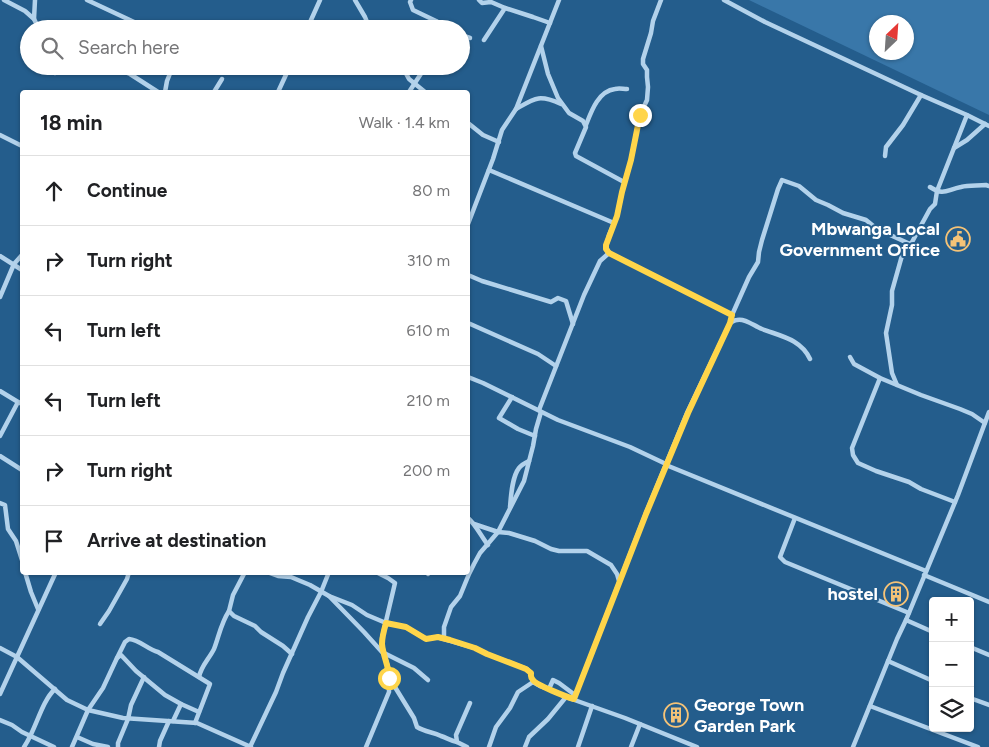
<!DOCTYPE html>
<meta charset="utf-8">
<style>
:root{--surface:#fff;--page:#f6f6f6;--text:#202124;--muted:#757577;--line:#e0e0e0}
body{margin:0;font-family:Figtree,sans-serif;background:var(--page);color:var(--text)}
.controls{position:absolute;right:15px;bottom:15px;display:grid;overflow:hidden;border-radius:5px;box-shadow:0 1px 4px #0004}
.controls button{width:45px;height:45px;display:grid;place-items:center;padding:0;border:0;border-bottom:1px solid var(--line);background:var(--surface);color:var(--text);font:25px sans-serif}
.compass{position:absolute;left:869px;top:15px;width:45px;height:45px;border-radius:50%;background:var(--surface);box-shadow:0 1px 4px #0004;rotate:25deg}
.stop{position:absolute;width:15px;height:15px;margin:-11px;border:4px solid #ffd54a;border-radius:50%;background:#fff}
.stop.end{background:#ffd54a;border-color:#fff;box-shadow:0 1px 5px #0008}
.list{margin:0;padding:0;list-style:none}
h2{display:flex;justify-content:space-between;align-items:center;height:65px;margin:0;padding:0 20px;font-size:21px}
h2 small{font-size:16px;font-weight:400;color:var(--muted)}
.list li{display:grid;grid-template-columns:32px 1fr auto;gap:15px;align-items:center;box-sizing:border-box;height:70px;padding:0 20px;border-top:1px solid var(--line)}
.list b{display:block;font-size:19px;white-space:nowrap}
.list em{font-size:16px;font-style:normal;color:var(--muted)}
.icon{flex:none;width:28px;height:28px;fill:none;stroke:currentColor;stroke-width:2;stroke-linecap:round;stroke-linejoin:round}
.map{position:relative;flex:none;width:989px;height:747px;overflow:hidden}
.search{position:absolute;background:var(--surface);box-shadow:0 1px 4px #0004;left:20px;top:20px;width:450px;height:55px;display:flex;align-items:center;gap:12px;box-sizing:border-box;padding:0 18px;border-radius:28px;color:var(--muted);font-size:19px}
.panel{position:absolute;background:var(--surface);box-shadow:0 1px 4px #0004;left:20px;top:90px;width:450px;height:485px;border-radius:5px}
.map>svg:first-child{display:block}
</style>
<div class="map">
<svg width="989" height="747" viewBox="0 0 989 747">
<rect width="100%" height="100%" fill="#245d8c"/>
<path fill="#3977a9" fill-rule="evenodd" d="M749 0H989V115ZM876 22H906V52H876Z"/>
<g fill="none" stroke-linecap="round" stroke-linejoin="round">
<g stroke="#b3d2eb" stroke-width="4.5">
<polyline points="4,0 25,11 34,19 39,29"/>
<polyline points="87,0 149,29"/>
<polyline points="355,0 365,17 370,29"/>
<polyline points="411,0 410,2 413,10 436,21 449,29"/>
<polyline points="479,0 482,3 491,2 505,8"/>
<polyline points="724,0 765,22 921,95 967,115 989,126"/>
<polyline points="34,19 35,0"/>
<polyline points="307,29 320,0"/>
<polyline points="461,35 470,38"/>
<polyline points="484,40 505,8 533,17 550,23"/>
<polyline points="541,46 548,74 558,98 569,113 583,121 586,127 575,153 576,156 624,182"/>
<polyline points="47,66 46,68 55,73"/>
<polyline points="108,66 130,74 158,92"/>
<polyline points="402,66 409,79 425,92"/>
<polyline points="165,92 167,81 173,66"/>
<polyline points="214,92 222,79"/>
<polyline points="278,92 290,66"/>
<polyline points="409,92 426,66"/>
<path d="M516 109C535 98 539 94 561 104"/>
<polyline points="468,123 483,135 499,142"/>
<path d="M586 125C591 112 598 91 615 89 619 88 623 89 627 89"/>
<polyline points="0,135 22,146"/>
<polyline points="954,148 967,115"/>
<polyline points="885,156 886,147 903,125 921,95"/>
<polyline points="489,170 614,223"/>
<path d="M930 187C944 196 946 190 961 187 969 185 978 186 986 185L989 186"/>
<polyline points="468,224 493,159 502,130 516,109 559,0"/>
<polyline points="0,256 22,270"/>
<polyline points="468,275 482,281 551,302 558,298 566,301 573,324"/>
<polyline points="0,297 14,264 22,255"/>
<polyline points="732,315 749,277 758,262 759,252 762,240 778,189 782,180 799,186 816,200 828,205 843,213 866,220 877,229 910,244"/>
<polyline points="468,323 538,354 556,366"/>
<path d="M730 323C732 322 734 320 737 320 745 318 754 326 762 329 780 336 801 339 810 359"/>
<polyline points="850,357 854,364 880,378 921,395 960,409 972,414 985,423"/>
<polyline points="468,377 483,383 558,420 630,447 666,464"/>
<polyline points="880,378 852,448 853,455 858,463 876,471 909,482 921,489 955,502"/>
<polyline points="897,385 892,373 886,333 892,305 892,291 903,252 912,242 930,209 935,204 937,191 954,148 967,140 985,124"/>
<polyline points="0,391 18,402"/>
<polyline points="512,397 499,418 518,429 535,436"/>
<polyline points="539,410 584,295 600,261 609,253"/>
<polyline points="0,436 18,402 22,404"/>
<polyline points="0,456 22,470"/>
<polyline points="666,465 926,571"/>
<polyline points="0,503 5,505 8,529 16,541 22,560"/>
<path d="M510 507C511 496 512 477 519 468 521 465 525 463 529 461"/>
<path d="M468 518C476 525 481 536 488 545"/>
<polyline points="795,518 780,557 785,562 909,613"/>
<polyline points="474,524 498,532 524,481 533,446 536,429 541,412"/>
<polyline points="25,572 31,592 38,609"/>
<polyline points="245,572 233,595 229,611 234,616 255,626 261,632 283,646 292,654"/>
<polyline points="267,572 278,576 291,577 298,580 310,585 329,596 364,632 382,652 414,668 428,680"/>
<polyline points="428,574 429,572"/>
<polyline points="924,575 989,602"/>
<polyline points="329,596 352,605 367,615 386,623 406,627 426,639 432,638 437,637 475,648 487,654 527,669 531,673 531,676 533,682 540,686 549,689 566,697 625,718 697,747"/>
<polyline points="906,620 933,632"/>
<polyline points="100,624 109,611 127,579 129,572"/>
<polyline points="444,638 444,627 451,607 460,596 469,574 474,564 480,553 498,532 509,533 535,541 551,549 559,551 587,551 611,565 617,574 619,581"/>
<polyline points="970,647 989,655"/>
<polyline points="0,648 17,657 67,700 88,710 123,718 197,723 251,747"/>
<path d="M117 658 125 642 129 639C140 640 147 649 158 652L210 684 195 723"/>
<polyline points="888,661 933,681"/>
<path d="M199 677C201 666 209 659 214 649 219 636 221 623 229 611"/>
<path d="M390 679 414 718 417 727C425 732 433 732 441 736 447 738 451 741 457 742"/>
<polyline points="549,689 553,680 559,683 575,695"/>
<polyline points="0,694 56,572"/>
<polyline points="970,698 989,705"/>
<polyline points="574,699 646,513 687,413 730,323 732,315 609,253 606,247 609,235 617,216 622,192 631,160 640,115 647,100 648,87 647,77 647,70 643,64 643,59 651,33 653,21 661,0"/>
<polyline points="181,704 199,712"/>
<polyline points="870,706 978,747"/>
<polyline points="0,720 12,725 22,732 54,747"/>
<polyline points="77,737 93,744 108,747"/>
<path d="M24 747C36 730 41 702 55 689"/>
<polyline points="72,747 88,710 103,688 117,658 121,655 136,671 165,695 181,704 173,721"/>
<polyline points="118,747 118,743 128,719 131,705 144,677"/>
<polyline points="159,747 160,741 169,721"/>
<polyline points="250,747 276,692 283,673 308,617 321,592 329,572"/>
<polyline points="366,747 389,692 389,670 384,654 382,645 382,638 395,583 388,578 376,572"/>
<polyline points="467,747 457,742 456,735 470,703"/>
<polyline points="489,747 496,727 510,708 518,692 533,682"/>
<polyline points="525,747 529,737 548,719 566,697"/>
<polyline points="578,747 592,706"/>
<polyline points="631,747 640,724"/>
<polyline points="853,747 897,639 906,620 958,495 989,412"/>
</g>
</g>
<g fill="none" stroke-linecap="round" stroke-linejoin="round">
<path stroke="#ffd54a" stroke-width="6" d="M389 678C389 666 383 656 382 644 382 637 384 630 386 623L406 627 426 639 438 637 450 640 475 648 487 654 526 669 531 673C531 676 530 677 533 680 536 685 567 697 574 699L646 514 688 413 730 323 732 315 609 253 606 249V245L617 216 622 192 631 160 640 115"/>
</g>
<defs>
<g id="civic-ring" transform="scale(1.25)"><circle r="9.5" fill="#245d8c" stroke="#f5c377" stroke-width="1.5"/><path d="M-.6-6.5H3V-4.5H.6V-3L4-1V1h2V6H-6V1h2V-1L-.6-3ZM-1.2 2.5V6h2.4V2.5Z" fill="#f5c377"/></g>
<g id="building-ring" transform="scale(1.25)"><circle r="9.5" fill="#245d8c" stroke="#f5c377" stroke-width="1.5"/><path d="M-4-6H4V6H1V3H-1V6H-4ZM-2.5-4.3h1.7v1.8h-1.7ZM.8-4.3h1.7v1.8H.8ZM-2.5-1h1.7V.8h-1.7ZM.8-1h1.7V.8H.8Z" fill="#f5c377"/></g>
</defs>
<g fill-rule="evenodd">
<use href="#civic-ring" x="958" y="239"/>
<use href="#building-ring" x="896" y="594"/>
<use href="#building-ring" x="676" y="715"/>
</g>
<g text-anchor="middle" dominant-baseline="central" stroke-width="4" stroke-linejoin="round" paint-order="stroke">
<g font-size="18" font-weight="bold" fill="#fff" stroke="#245d8c" text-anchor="end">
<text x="940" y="229">Mbwanga Local<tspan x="940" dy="21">Government Office</tspan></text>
<text x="878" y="594">hostel</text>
<text x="694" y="705" text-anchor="start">George Town<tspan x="694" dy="21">Garden Park</tspan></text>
</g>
</g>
</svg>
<div class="controls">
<button>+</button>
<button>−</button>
<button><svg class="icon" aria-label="layers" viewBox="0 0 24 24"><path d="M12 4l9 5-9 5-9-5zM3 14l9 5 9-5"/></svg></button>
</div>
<svg class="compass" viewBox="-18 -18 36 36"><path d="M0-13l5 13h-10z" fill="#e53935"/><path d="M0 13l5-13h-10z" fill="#757577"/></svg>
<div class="stop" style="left:389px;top:678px"></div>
<div class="stop end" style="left:640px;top:115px"></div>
<div class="search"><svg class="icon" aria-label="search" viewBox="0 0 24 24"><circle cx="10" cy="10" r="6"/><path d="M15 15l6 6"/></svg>Search here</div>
<section class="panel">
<h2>18 min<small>Walk · 1.4 km</small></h2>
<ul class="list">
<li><svg class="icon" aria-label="ahead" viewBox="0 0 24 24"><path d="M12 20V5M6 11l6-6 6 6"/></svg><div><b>Continue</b></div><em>80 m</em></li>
<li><svg class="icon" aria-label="right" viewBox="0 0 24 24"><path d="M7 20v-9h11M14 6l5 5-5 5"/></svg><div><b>Turn right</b></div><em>310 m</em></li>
<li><svg class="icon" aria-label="left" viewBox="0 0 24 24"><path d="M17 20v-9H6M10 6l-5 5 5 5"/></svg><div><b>Turn left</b></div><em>610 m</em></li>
<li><svg class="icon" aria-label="left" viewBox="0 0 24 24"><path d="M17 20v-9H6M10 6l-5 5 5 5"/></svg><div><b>Turn left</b></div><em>210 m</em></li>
<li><svg class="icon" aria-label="right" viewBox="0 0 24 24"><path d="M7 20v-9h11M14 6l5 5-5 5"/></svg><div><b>Turn right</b></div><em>200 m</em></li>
<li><svg class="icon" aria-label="arrive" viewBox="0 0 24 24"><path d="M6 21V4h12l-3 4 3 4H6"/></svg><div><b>Arrive at destination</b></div></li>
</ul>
</section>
</div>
